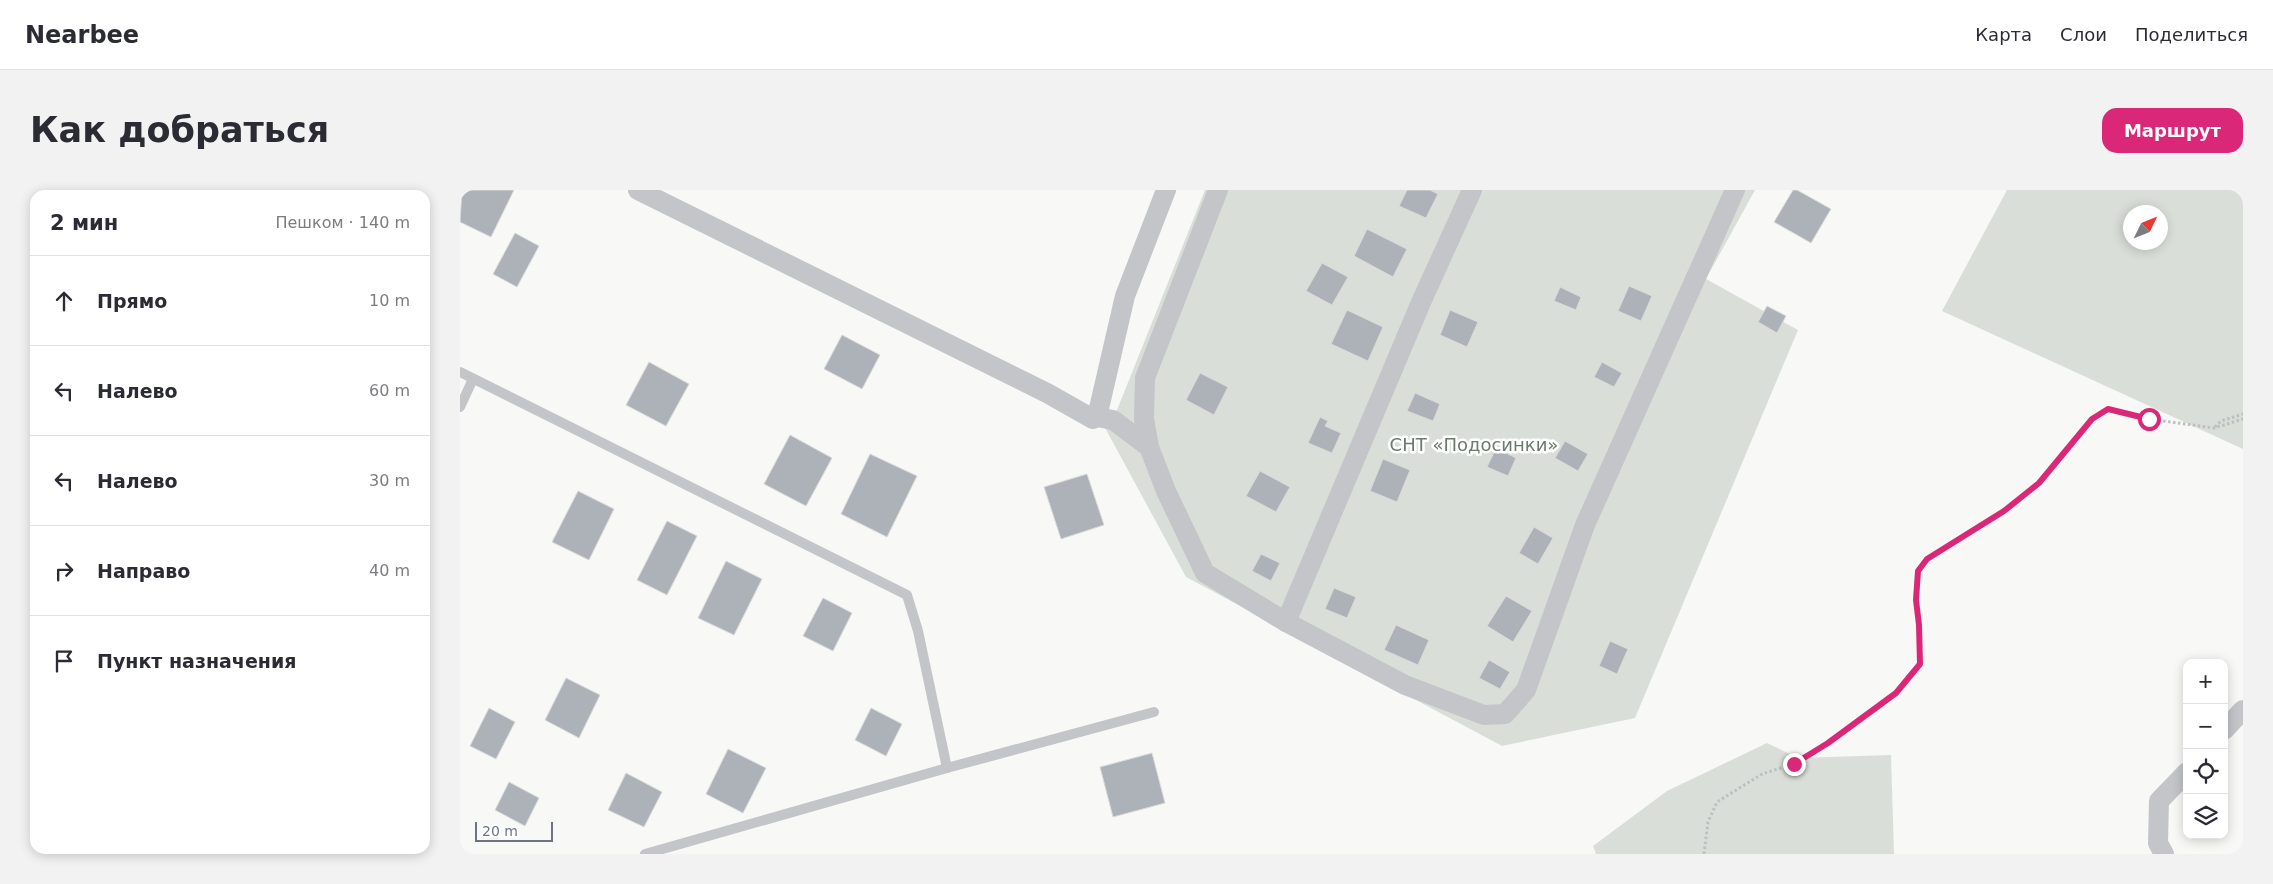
<!DOCTYPE html>
<html lang="ru">
<meta charset="utf-8">
<style>
:root{--surface:#fff;--page:#f2f2f3;--text:#2b2b33;--muted:#7c7c81;--line:#e1e1e2;--accent:#db2777}
body{margin:0;font-family:"DejaVu Sans",sans-serif;background:var(--page);color:var(--text)}
.controls{position:absolute;right:15px;bottom:15px;display:grid;overflow:hidden;border-radius:10px;box-shadow:0 2px 12px #0003}
.controls button{width:45px;height:45px;display:grid;place-items:center;padding:0;border:0;border-bottom:1px solid var(--line);background:var(--surface);color:var(--text);font:25px sans-serif}
.compass{position:absolute;left:1663px;top:15px;width:45px;height:45px;border-radius:50%;background:var(--surface);box-shadow:0 2px 12px #0003;rotate:47deg}
.scale{position:absolute;left:15px;bottom:12px;width:78px;box-sizing:border-box;padding-left:5px;border:2px solid #6c7483;border-top:0;font-size:14px;line-height:18px;white-space:nowrap;color:#6c7483;-webkit-text-stroke:4px #fff;paint-order:stroke}
.stop{position:absolute;width:15px;height:15px;margin:-11px;border:4px solid #db2777;border-radius:50%;background:#fff}
.stop.end{background:#db2777;border-color:#fff;box-shadow:0 1px 5px #0008}
.list{margin:0;padding:0;list-style:none}
h2{display:flex;justify-content:space-between;align-items:center;height:65px;margin:0;padding:0 20px;font-size:21px}
h2 small{font-size:16px;font-weight:400;color:var(--muted)}
.list li{display:grid;grid-template-columns:32px 1fr auto;gap:15px;align-items:center;box-sizing:border-box;height:90px;padding:0 20px;border-top:1px solid var(--line)}
.list b{display:block;font-size:19px;white-space:nowrap}
.list em{font-size:16px;font-style:normal;color:var(--muted)}
.icon{flex:none;width:28px;height:28px;fill:none;stroke:currentColor;stroke-width:2;stroke-linecap:round;stroke-linejoin:round}
.map{position:relative;flex:none;width:1783px;height:664px;overflow:hidden;border-radius:15px}
header{display:flex;align-items:center;gap:30px;box-sizing:border-box;height:70px;padding:0 25px;background:var(--surface);border-bottom:1px solid var(--line)}
header strong{font-size:24px}
nav{display:flex;gap:28px;margin-inline-start:auto;font-size:18px}
.intro{display:flex;align-items:center;justify-content:space-between;box-sizing:border-box;height:120px;padding:0 30px}
h1{margin:0;font-size:35px}
.button{padding:12px 22px;border-radius:15px;background:var(--accent);color:#fff;font-size:18px;font-weight:700}
main{display:flex;gap:30px;padding:0 30px}
aside{flex:1;background:var(--surface);border-radius:15px;box-shadow:0 2px 12px #0003}
.map>svg:first-child{display:block}
</style>
<header>
<strong>Nearbee</strong>
<nav><a>Карта</a><a>Слои</a><a>Поделиться</a></nav>
</header>
<div class="intro"><h1>Как добраться</h1><a class="button">Маршрут</a></div>
<main>
<aside>
<h2>2 мин<small>Пешком · 140 m</small></h2>
<ul class="list">
<li><svg class="icon" aria-label="ahead" viewBox="0 0 24 24"><path d="M12 20V5M6 11l6-6 6 6"/></svg><div><b>Прямо</b></div><em>10 m</em></li>
<li><svg class="icon" aria-label="left" viewBox="0 0 24 24"><path d="M17 20v-9H6M10 6l-5 5 5 5"/></svg><div><b>Налево</b></div><em>60 m</em></li>
<li><svg class="icon" aria-label="left" viewBox="0 0 24 24"><path d="M17 20v-9H6M10 6l-5 5 5 5"/></svg><div><b>Налево</b></div><em>30 m</em></li>
<li><svg class="icon" aria-label="right" viewBox="0 0 24 24"><path d="M7 20v-9h11M14 6l5 5-5 5"/></svg><div><b>Направо</b></div><em>40 m</em></li>
<li><svg class="icon" aria-label="arrive" viewBox="0 0 24 24"><path d="M6 21V4h12l-3 4 3 4H6"/></svg><div><b>Пункт назначения</b></div></li>
</ul>
</aside>
<div class="map">
<svg width="1783" height="664" viewBox="0 0 1783 664">
<rect width="100%" height="100%" fill="#f8f8f7"/>
<g fill="#d9dfd8" fill-rule="evenodd">
<polygon points="745,0 1295,0 1246,89 1338,140 1175,528 1042,556 726,387 637,223 653,230"/>
<path d="M1547 0H1783V259L1482 121ZM1670 22H1700V52H1670Z"/>
<polygon points="1307,553 1338,568 1431,565 1434,664 1136,664 1133,656 1207,601"/>
</g>
<g fill="#adb1b8" stroke="#dadad9">
<polygon points="2,0 54,0 31,47 0,32"/>
<polygon points="947,0 970,0 978,4 966,28 939,16"/>
<polygon points="1333,0 1337,0 1371,19 1351,53 1314,32"/>
<polygon points="907,39 947,59 933,87 894,66"/>
<polygon points="55,43 79,56 57,97 33,84"/>
<polygon points="862,73 888,87 872,115 846,101"/>
<polygon points="1169,96 1192,106 1181,131 1158,121"/>
<polygon points="1100,97 1121,107 1116,120 1094,111"/>
<polygon points="1307,116 1326,126 1317,143 1298,132"/>
<polygon points="887,120 923,137 908,171 871,154"/>
<polygon points="990,120 1018,132 1007,157 980,145"/>
<polygon points="382,145 420,165 402,199 364,179"/>
<polygon points="189,172 229,194 206,236 166,215"/>
<polygon points="1142,172 1162,183 1154,197 1134,187"/>
<polygon points="740,183 768,197 754,225 726,210"/>
<polygon points="955,203 980,214 973,231 947,221"/>
<polygon points="860,227 868,231 865,236 881,243 872,263 848,253"/>
<polygon points="330,245 372,268 346,316 304,294"/>
<polygon points="1105,251 1128,264 1118,281 1095,268"/>
<polygon points="1036,258 1056,268 1048,286 1027,277"/>
<polygon points="410,264 457,286 427,347 381,324"/>
<polygon points="923,269 950,280 937,312 910,301"/>
<polygon points="800,281 830,297 816,322 786,306"/>
<polygon points="627,284 644,335 601,349 584,297"/>
<polygon points="118,301 154,319 129,370 92,352"/>
<polygon points="207,331 237,346 207,405 177,390"/>
<polygon points="1074,337 1093,348 1078,374 1059,363"/>
<polygon points="801,364 820,373 811,391 792,381"/>
<polygon points="266,371 302,389 274,445 238,428"/>
<polygon points="874,398 896,407 887,428 865,419"/>
<polygon points="1046,406 1072,421 1053,452 1027,436"/>
<polygon points="363,408 392,423 373,461 343,446"/>
<polygon points="936,435 969,450 958,475 924,460"/>
<polygon points="1150,451 1168,459 1157,484 1139,476"/>
<polygon points="1029,470 1050,482 1040,499 1019,488"/>
<polygon points="106,488 140,505 119,548 85,530"/>
<polygon points="29,518 55,532 36,569 10,556"/>
<polygon points="411,518 442,534 426,566 395,550"/>
<polygon points="268,559 306,578 283,623 246,604"/>
<polygon points="692,563 705,613 653,627 640,577"/>
<polygon points="166,583 202,602 184,637 148,620"/>
<polygon points="49,592 79,608 65,636 35,620"/>
</g>
<g fill="none" stroke-linecap="round" stroke-linejoin="round">
<g stroke="#bdbfc1" stroke-width="3" stroke-dasharray="2.5 2.5" stroke-linecap="butt">
<polyline points="1755,237 1761,231 1783,224"/>
<polyline points="1244,664 1248,632 1257,612 1302,584 1333,574 1367,553 1436,503 1460,474 1459,435 1456,410 1458,381 1467,369 1544,321 1579,293 1631,229 1648,219 1689,229 1754,238 1783,229"/>
</g>
<g stroke="#c3c5c9" stroke-width="10">
<polyline points="0,182 447,405 458,441 487,578 694,522"/>
<polyline points="0,217 13,189"/>
<polyline points="185,664 487,578"/>
</g>
<g stroke="#c3c5c9" stroke-width="20">
<polyline points="178,0 587,203 633,229 637,227 653,230 689,257 706,301 745,383 826,432 945,495 1024,525 1045,524 1066,500 1125,335 1275,0"/>
<polyline points="637,227 665,106 706,0"/>
<polyline points="689,257 684,229 685,188 758,0"/>
<polyline points="826,432 962,110 1012,0"/>
<polyline points="1764,540 1783,520"/>
<polyline points="1704,664 1698,653 1699,611 1727,582"/>
</g>
</g>
<g fill="none" stroke-linecap="round" stroke-linejoin="round">
<polyline stroke="#db2777" stroke-width="6" points="1334,574 1368,553 1436,503 1460,474 1459,435 1456,410 1458,381 1467,369 1544,321 1579,293 1632,229 1648,219 1689,229"/>
</g>
<g text-anchor="middle" dominant-baseline="central" stroke-width="5" stroke-linejoin="round" paint-order="stroke">
<g font-size="18" fill="#6a7b6a" stroke="#fff">
<text x="1014" y="254">СНТ «Подосинки»</text>
</g>
</g>
</svg>
<div class="controls">
<button>+</button>
<button>−</button>
<button><svg class="icon" aria-label="locate" viewBox="0 0 24 24"><circle cx="12" cy="12" r="6"/><path d="M12 2v4M12 18v4M2 12h4M18 12h4"/></svg></button>
<button><svg class="icon" aria-label="layers" viewBox="0 0 24 24"><path d="M12 4l9 5-9 5-9-5zM3 14l9 5 9-5"/></svg></button>
</div>
<svg class="compass" viewBox="-18 -18 36 36"><path d="M0-13l5 13h-10z" fill="#e53935"/><path d="M0 13l5-13h-10z" fill="#7c7c81"/></svg>
<div class="scale">20 m</div>
<div class="stop" style="left:1689px;top:229px"></div>
<div class="stop end" style="left:1334px;top:574px"></div>
</div>
</main>
